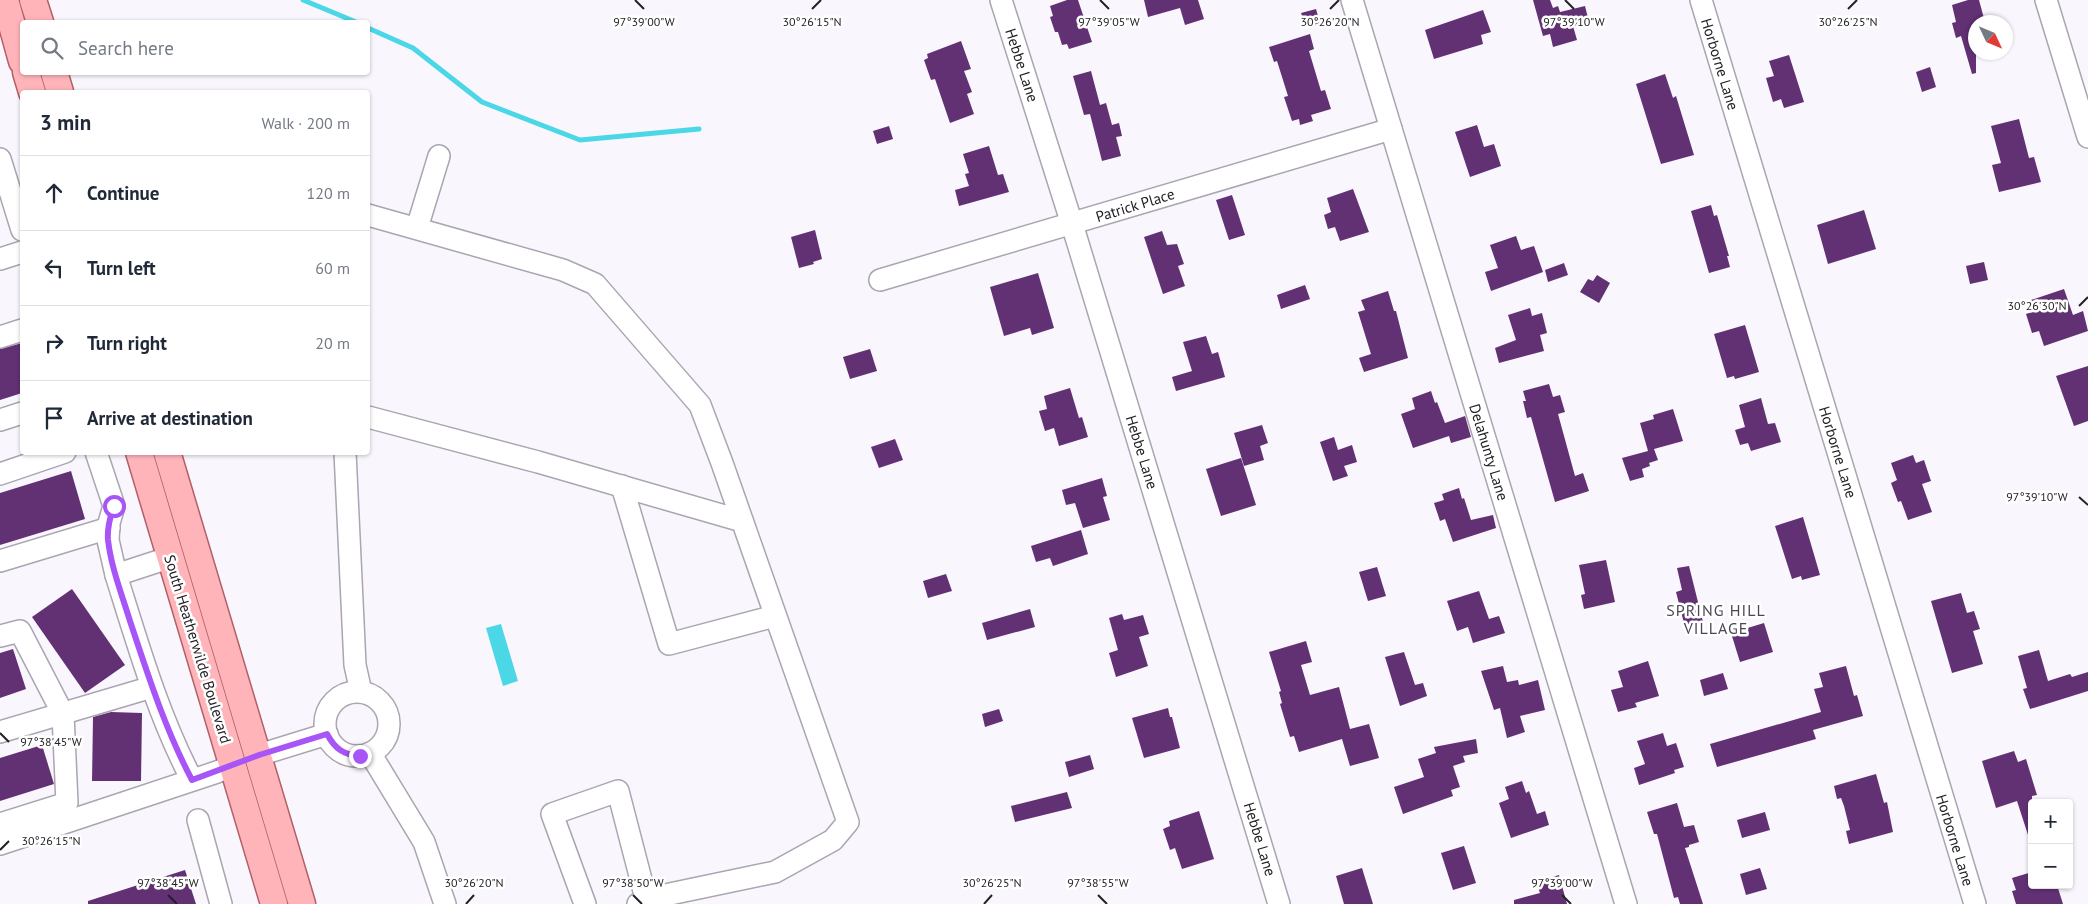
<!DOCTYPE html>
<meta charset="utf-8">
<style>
:root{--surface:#fff;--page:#f6f6f7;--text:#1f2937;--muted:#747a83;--line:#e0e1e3}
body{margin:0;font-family:"PT Sans",sans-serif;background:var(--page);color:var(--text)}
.controls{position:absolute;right:15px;bottom:15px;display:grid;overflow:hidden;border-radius:5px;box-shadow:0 1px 4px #0004}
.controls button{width:45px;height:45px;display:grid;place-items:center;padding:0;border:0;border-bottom:1px solid var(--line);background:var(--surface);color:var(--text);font:25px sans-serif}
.compass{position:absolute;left:1968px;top:15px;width:45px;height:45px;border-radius:50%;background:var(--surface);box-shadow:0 1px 4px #0004;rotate:134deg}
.stop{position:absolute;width:15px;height:15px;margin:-11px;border:4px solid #a855f7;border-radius:50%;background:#fff}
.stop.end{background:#a855f7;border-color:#fff;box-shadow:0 1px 5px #0008}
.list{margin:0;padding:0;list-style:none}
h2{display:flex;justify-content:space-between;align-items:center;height:65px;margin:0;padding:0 20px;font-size:21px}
h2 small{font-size:16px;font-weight:400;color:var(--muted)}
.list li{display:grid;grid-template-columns:32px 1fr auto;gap:15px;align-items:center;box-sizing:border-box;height:75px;padding:0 20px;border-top:1px solid var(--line)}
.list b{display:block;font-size:19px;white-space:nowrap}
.list em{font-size:16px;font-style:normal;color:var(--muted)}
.icon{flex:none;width:28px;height:28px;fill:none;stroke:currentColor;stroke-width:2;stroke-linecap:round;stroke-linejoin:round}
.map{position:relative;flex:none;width:2088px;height:904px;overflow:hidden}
.search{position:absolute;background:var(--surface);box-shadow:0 1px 4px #0004;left:20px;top:20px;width:350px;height:55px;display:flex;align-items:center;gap:12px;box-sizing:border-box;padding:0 18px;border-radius:5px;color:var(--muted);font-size:19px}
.panel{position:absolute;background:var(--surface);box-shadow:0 1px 4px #0004;left:20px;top:90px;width:350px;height:365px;border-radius:5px}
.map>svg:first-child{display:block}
</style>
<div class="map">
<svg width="2088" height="904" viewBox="0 0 2088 904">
<rect width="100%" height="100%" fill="#faf6fe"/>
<polygon fill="#4cd7e7" points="501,624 518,681 503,686 486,628"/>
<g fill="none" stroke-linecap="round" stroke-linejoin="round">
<g stroke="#4cd7e7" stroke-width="5">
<polyline points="303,0 356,22"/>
<polyline points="368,28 413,48 482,102 580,140 699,129"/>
</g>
</g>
<g fill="#613174">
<polygon points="1067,0 1078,0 1092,42 1069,49 1067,44 1062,45 1058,32 1055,32 1050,17 1053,16 1050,6"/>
<polygon points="1144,0 1198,0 1204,19 1185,25 1180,8 1148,17"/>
<polygon points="1533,0 1550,0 1553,8 1558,6 1560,12 1585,6 1589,22 1573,26 1577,40 1553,47 1550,34 1543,36"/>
<polygon points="1968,0 1979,0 1985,22 1976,22 1976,73 1972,74 1961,36 1956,38 1952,23 1956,22 1952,5"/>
<polygon points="1316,9 1320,23 1306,27 1301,13"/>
<polygon points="1483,10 1491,32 1481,35 1483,44 1434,59 1425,30"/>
<polygon points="1310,34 1314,49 1309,51 1321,91 1325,90 1331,109 1311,115 1313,121 1300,125 1299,119 1292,121 1284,97 1288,96 1277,61 1274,62 1269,47"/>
<polygon points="961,41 971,69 964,71 972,92 967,94 974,114 950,123 935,79 931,80 924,60 928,58 927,54"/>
<polygon points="1789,55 1804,102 1784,108 1781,99 1773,102 1766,78 1774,76 1769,61"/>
<polygon points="1930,67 1936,87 1922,92 1916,72"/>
<polygon points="1091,71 1100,105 1106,103 1112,125 1119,123 1122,136 1116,137 1121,156 1102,161 1090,114 1084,115 1073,76"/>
<polygon points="1665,74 1673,98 1676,96 1694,155 1661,164 1636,84"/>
<polygon points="2019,119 2029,158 2034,157 2041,182 1999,192 1992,165 2001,163 1991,126"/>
<polygon points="1477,125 1484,147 1494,144 1501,166 1470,177 1455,132"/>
<polygon points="889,126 893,139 877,144 873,131"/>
<polygon points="989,146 998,175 1003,174 1009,192 959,206 955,190 969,186 965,174 969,173 963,154"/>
<polygon points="1353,189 1369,232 1340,241 1335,227 1328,229 1324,215 1331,212 1327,198"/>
<polygon points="1232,195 1245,235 1229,240 1216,200"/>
<polygon points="1711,205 1714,216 1717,215 1729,256 1727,256 1730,267 1709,273 1691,211"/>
<polygon points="1864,210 1876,249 1828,264 1817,225"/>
<polygon points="815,230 822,259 813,262 814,264 799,268 791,237"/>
<polygon points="1162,231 1167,245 1177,244 1184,264 1178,266 1185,286 1163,294 1144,237"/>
<polygon points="1516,236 1521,250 1534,246 1543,272 1491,291 1485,272 1498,268 1490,245"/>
<polygon points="1984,262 1988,280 1970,284 1966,266"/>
<polygon points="1564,263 1568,275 1548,282 1545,270"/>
<polygon points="1038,273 1054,328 1032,335 1030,328 1004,336 990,287"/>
<polygon points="1597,275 1610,283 1599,303 1580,292 1588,279 1593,281"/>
<polygon points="1305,285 1310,299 1281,309 1277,295"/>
<polygon points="2064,289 2073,315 2083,311 2088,331 2044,346 2039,331 2032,333 2026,314 2032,312 2028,301"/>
<polygon points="1388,291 1394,311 1396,311 1408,358 1364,372 1359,358 1371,354 1358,312 1365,310 1361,300"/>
<polygon points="1530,308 1532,316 1542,313 1547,333 1540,335 1544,351 1499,363 1495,348 1516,340 1508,315"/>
<polygon points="1745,325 1759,372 1735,379 1734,376 1727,378 1714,334"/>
<polygon points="1206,336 1212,354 1218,352 1225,377 1176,391 1172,377 1192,371 1183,342"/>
<polygon points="22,343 22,393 0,400 0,349"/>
<polygon points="870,349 877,371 850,379 843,357"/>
<polygon points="2088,366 2088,421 2074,426 2056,376"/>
<polygon points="1549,384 1553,397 1560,395 1565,412 1558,414 1575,476 1583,473 1589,491 1555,502 1531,417 1527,418 1523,401 1526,401 1523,391"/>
<polygon points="1070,388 1079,418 1082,417 1088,437 1059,446 1054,428 1045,431 1039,411 1047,409 1044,396"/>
<polygon points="1431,391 1435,403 1437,402 1445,423 1465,416 1471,437 1451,443 1449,436 1413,448 1401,414 1415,409 1412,398"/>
<polygon points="1761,398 1768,424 1775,423 1781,442 1751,451 1748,443 1740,445 1735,430 1745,427 1739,405"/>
<polygon points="1673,409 1683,441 1654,449 1658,460 1649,463 1650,466 1642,469 1644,477 1630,481 1622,458 1648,451 1640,423 1654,419 1653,415"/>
<polygon points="1262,425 1268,443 1260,446 1264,460 1244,466 1234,433"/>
<polygon points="1334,437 1338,450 1352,445 1357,462 1344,466 1348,476 1333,481 1320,442"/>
<polygon points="895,439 903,460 879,468 871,447"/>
<polygon points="1913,455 1916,463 1924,460 1931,481 1922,484 1932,512 1908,520 1901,501 1898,502 1891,483 1897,480 1891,463"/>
<polygon points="1241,458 1256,505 1221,516 1206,469"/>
<polygon points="71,471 85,519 0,545 0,493"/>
<polygon points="1102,478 1107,496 1103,497 1110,520 1083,528 1075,503 1066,505 1062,490"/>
<polygon points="1459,488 1462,499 1464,498 1471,520 1493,515 1496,528 1453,542 1445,519 1440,521 1434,503 1444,500 1442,494"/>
<polygon points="1803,517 1820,575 1802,580 1801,576 1792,579 1775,526"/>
<polygon points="1081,530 1088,554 1053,566 1050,558 1036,562 1031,546"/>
<polygon points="1606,560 1615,602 1584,609 1581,595 1585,594 1579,565"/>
<polygon points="1689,566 1703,622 1685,627 1676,592 1682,590 1677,568"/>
<polygon points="1377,567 1386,596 1368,601 1359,572"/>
<polygon points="946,574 952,591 928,598 923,581"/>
<polygon points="72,589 125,665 85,693 32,617"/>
<polygon points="1479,591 1489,619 1499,616 1505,633 1473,643 1468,627 1457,631 1447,601"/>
<polygon points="1961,593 1967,613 1974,611 1980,629 1973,631 1983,664 1952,673 1931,601"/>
<polygon points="1030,609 1035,627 987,640 982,623"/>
<polygon points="1122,614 1124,620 1143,615 1149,634 1139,637 1148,666 1116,677 1109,653 1118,650 1109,618"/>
<polygon points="1764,623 1773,652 1740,662 1731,633"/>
<polygon points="1306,641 1312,662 1301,665 1310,695 1339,687 1350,729 1369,724 1379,758 1350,766 1342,739 1299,752 1294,736 1290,737 1280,704 1282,703 1279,692 1281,691 1269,652"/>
<polygon points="13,649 26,689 0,698 0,653"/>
<polygon points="2039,650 2048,681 2070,674 2072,677 2088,672 2088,691 2030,709 2023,689 2027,688 2018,656"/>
<polygon points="1404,652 1415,685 1423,683 1427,696 1400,706 1385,657"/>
<polygon points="1648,661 1659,696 1635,703 1637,707 1618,712 1611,690 1623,687 1618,671"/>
<polygon points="1503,666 1507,682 1518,680 1519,685 1538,680 1545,710 1520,716 1525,732 1507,738 1500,708 1494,710 1481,671"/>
<polygon points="1846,666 1854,696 1857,695 1863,716 1813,730 1816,739 1717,767 1710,744 1821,712 1814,689 1823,687 1819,673"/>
<polygon points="1723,673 1728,689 1704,696 1700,680"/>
<polygon points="1168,708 1170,717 1172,717 1180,748 1144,758 1132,718"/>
<polygon points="999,709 1003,721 985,727 982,714"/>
<polygon points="111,712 142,713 141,781 92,781 93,717"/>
<polygon points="1663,733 1667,746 1676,743 1684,767 1674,770 1675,773 1639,785 1634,768 1645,764 1637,741"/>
<polygon points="1476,739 1478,753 1463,756 1465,762 1453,766 1460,787 1451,790 1453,796 1403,814 1394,787 1424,777 1418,759 1436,753 1434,747"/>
<polygon points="42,745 54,784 0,801 0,758"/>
<polygon points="2014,751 2018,762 2026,759 2037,795 2032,796 2032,837 2029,838 2017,801 1996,808 1982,761"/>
<polygon points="1090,755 1094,769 1069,777 1065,762"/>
<polygon points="1876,774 1884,803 1887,802 1893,832 1849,844 1846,831 1850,830 1844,806 1841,798 1837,799 1834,786"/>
<polygon points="1522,781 1526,793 1529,791 1537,814 1545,811 1549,825 1511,838 1499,803 1509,799 1505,787"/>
<polygon points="1067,792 1072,808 1015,822 1011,806"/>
<polygon points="1677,803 1684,827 1694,825 1699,842 1689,845 1689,847 1685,848 1703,904 1680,904 1678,897 1674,898 1657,834 1654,834 1647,812"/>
<polygon points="1199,811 1214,859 1182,869 1175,848 1170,850 1163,829 1170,826 1169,821"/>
<polygon points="1765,812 1770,830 1742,838 1737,820"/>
<polygon points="1464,846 1476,883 1453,890 1441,853"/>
<polygon points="1362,868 1373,904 1344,904 1336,876"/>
<polygon points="1760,868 1767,889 1746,895 1740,874"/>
<polygon points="185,870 196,904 88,904 88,901"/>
<polygon points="2032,872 2032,885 2057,885 2063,904 2016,904 2012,891 2016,890 2012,878"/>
<polygon points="1559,875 1567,904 1514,904 1514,900 1540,893 1536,882"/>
</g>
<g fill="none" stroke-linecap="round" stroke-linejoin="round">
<g stroke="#aaa5b1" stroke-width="24">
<g id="minor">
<polyline points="1001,0 1072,224 1279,904"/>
<polyline points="1352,0 1626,904"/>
<polyline points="1701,0 1975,904"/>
<polyline points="2046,0 2088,137"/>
<polyline points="0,159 22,230"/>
<polyline points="368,215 563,270 595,284 700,405 722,463 848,822 833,840 775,872 646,899 638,904"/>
<polyline points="417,228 439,156"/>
<polyline points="0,259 22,252"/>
<polyline points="880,280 1391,129"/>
<polyline points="0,337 22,330"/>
<polyline points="368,417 538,462 742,521"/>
<polyline points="0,420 22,413"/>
<polyline points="96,452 114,506 109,523 108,540 116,575"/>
<polyline points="345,452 355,665 361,692"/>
<polyline points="0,474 65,452"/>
<polyline points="622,486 669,644 775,616"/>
<path d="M171 557 116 575C138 645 158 715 192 780"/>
<polyline points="0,561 109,528"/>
<polyline points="0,636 20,631 63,714 67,803 0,824"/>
<circle cx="357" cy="724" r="32"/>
<polyline points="0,732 152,687"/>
<polyline points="370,753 424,842 445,904"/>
<polyline points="259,755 327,734"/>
<polyline points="198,820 221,904"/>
<polyline points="0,844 217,772 233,765"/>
<polyline points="585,904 552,814 618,791 646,899"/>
</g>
</g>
<g stroke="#b26068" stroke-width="29">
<g id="major">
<polyline points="5,0 22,61"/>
<polyline points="33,0 40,22"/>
<polyline points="26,72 32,92"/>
<polyline points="54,72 60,92"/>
<polyline points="139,452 274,904"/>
<polyline points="167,452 302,904"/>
</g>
</g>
<use href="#minor" stroke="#fff" stroke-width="21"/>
<use href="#major" stroke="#ffb4ba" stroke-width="26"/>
</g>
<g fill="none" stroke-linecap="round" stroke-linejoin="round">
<path stroke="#a855f7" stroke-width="6" d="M114 506C110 517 107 528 108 540 111 567 122 595 130 621 148 675 165 729 192 780L259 755 327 734C335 749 344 755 360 756"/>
</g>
<path fill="none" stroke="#232125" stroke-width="2" d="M635 0 644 9M1100 0 1109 9M1565 0 1574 9M812 9 821 0M1330 9 1339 0M1848 9 1857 0M2079 306 2088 297M2079 497 2088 505M0 733 9 742M0 850 9 841M168 895 177 904M633 895 642 904M1098 895 1107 904M1562 895 1571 904M466 904 474 895M984 904 992 895"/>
<g text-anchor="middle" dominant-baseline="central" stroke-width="5" stroke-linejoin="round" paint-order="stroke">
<g font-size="15" fill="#232125" stroke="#fff">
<text transform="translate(1720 64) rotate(73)">Horborne Lane</text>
<text transform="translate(1022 65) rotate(72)">Hebbe Lane</text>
<text transform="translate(1135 205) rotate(-17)">Patrick Place</text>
<text transform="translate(1142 452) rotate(73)">Hebbe Lane</text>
<text transform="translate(1489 452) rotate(73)">Delahunty Lane</text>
<text transform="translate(1838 452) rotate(73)">Horborne Lane</text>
<text transform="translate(198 649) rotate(73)">South Heatherwilde Boulevard</text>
<text transform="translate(1260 839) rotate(73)">Hebbe Lane</text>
<text transform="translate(1955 840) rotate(73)">Horborne Lane</text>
</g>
<g font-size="16" letter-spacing="1" fill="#4c4752" stroke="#fff">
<text x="1716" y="610">SPRING HILL<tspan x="1716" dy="18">VILLAGE</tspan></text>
</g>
</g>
<g font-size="12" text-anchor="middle" fill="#232125" stroke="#fff" stroke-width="5" stroke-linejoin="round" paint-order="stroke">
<text x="644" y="26">97°39'00"W</text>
<text x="1109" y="26">97°39'05"W</text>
<text x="1574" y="26">97°39'10"W</text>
<text x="812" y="26">30°26'15"N</text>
<text x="1330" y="26">30°26'20"N</text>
<text x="1848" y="26">30°26'25"N</text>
<text x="2037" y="310">30°26'30"N</text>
<text x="2037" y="501">97°39'10"W</text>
<text x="51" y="746">97°38'45"W</text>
<text x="51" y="845">30°26'15"N</text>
<text x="474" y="887">30°26'20"N</text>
<text x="992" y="887">30°26'25"N</text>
<text x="168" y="887">97°38'45"W</text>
<text x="633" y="887">97°38'50"W</text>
<text x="1098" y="887">97°38'55"W</text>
<text x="1562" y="887">97°39'00"W</text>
</g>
</svg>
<div class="controls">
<button>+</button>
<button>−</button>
</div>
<svg class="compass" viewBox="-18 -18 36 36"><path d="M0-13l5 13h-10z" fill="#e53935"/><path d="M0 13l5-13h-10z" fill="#747a83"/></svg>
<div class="stop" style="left:114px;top:506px"></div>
<div class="stop end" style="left:360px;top:756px"></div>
<div class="search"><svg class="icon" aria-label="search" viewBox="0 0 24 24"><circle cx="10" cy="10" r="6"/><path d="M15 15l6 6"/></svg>Search here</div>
<section class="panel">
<h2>3 min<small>Walk · 200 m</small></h2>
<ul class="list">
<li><svg class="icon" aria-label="ahead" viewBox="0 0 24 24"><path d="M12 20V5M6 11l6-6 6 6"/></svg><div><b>Continue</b></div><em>120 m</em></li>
<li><svg class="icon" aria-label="left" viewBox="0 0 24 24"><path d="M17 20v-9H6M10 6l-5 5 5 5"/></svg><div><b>Turn left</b></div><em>60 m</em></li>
<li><svg class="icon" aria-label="right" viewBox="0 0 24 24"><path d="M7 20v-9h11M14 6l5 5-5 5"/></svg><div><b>Turn right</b></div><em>20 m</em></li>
<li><svg class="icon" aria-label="arrive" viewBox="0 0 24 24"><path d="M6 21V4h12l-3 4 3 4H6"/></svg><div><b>Arrive at destination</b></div></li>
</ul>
</section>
</div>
